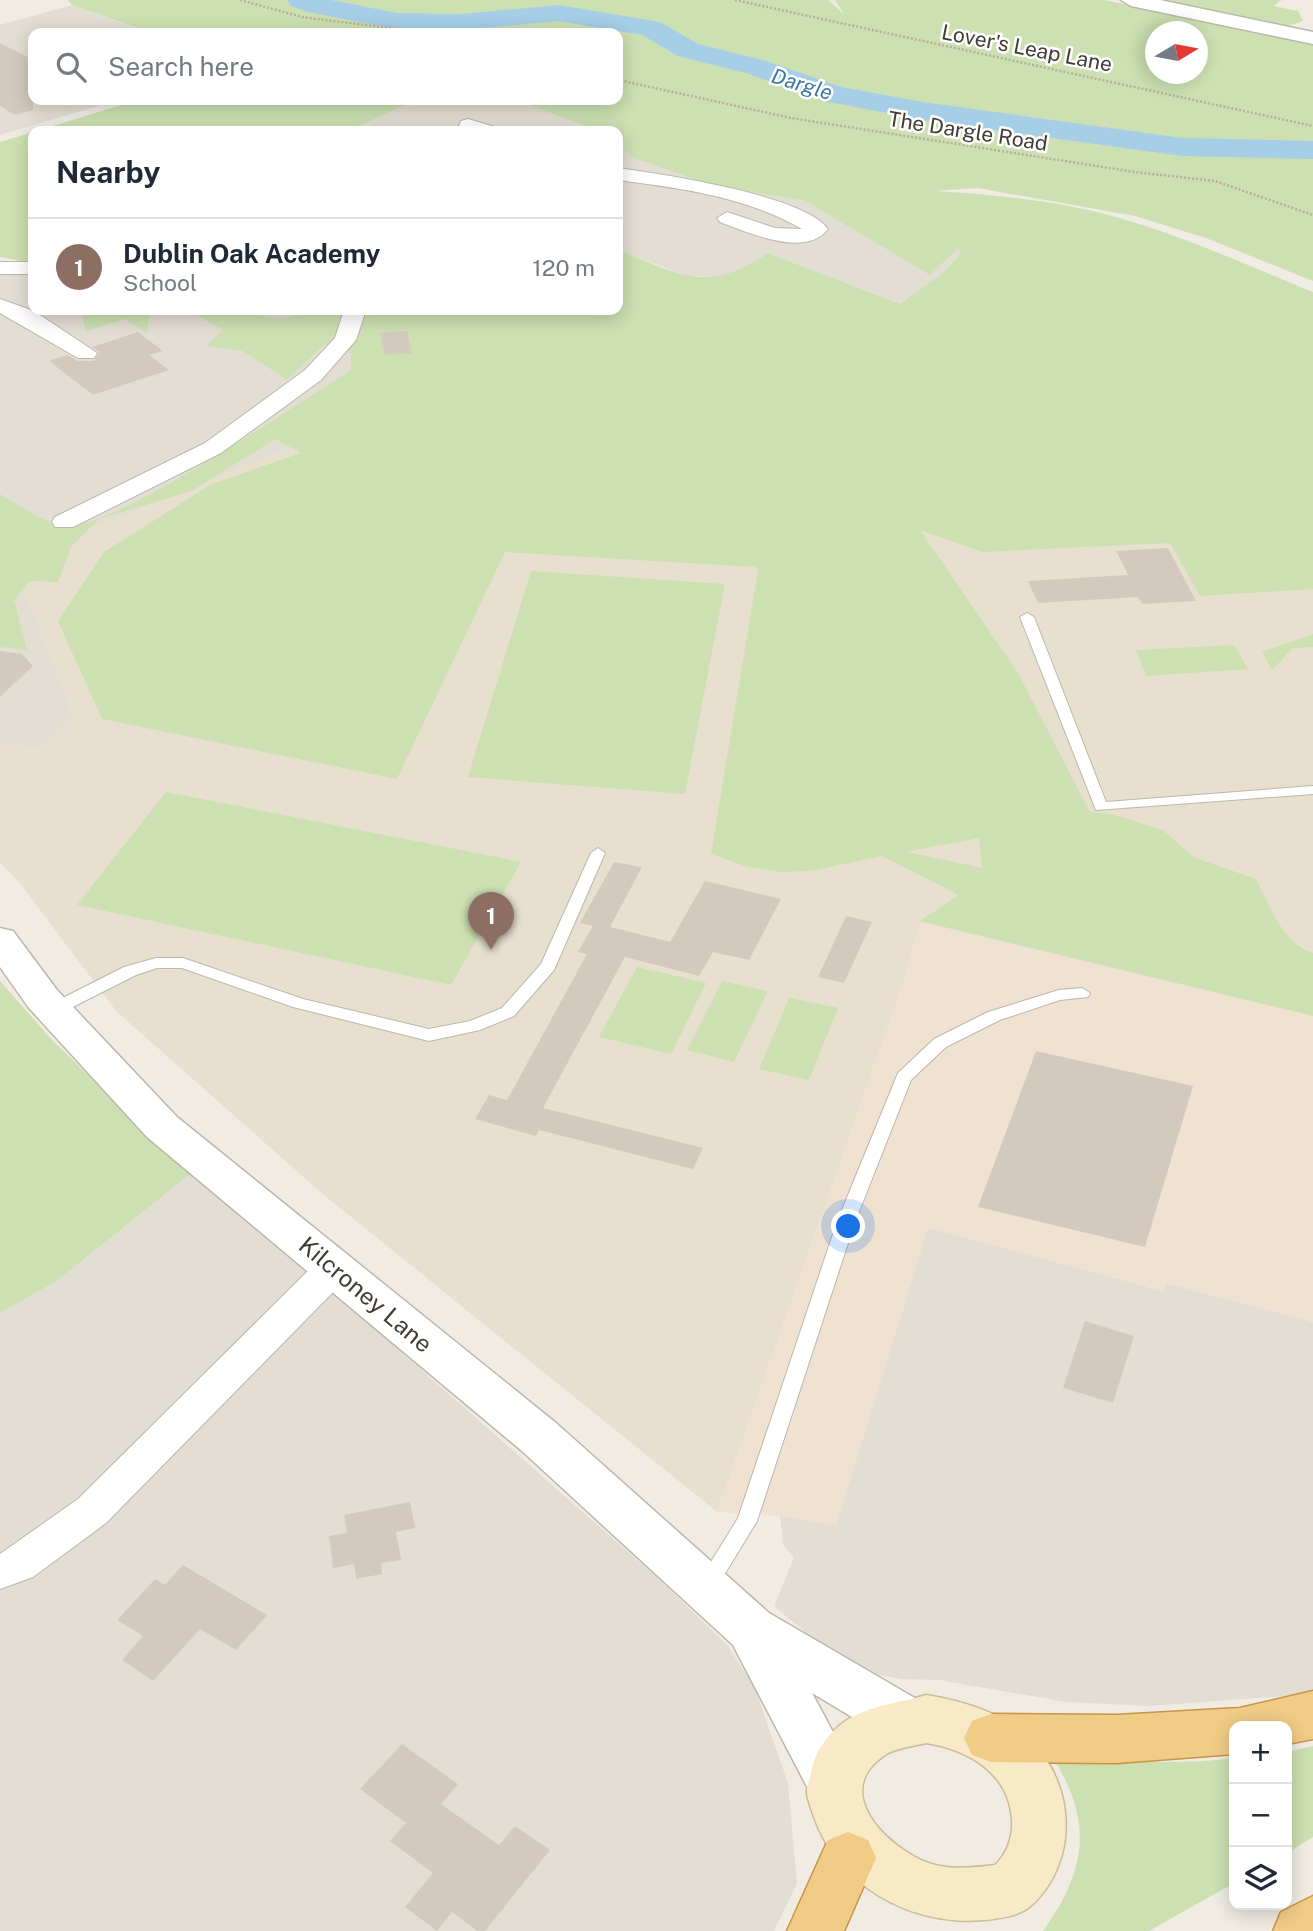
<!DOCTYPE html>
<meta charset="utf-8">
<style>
:root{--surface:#fff;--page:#f2f2f3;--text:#1f2937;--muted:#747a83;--line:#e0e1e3;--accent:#1a73e8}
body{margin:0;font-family:"Public Sans",sans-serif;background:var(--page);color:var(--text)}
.controls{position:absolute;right:21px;bottom:21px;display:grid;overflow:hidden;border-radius:14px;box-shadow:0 4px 18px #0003}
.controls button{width:63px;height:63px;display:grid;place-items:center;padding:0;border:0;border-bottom:2px solid var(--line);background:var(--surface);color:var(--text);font:35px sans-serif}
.compass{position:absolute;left:1145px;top:21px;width:63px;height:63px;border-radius:50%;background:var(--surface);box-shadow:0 4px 18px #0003;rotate:80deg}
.you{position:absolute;left:849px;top:1227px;width:24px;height:24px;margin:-18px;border:5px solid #fff;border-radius:50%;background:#1a73e8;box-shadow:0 0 0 10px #1a73e833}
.badge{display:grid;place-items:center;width:46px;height:46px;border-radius:50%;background:var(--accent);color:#fff;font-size:23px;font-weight:700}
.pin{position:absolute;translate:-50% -58px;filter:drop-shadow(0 2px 4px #0008)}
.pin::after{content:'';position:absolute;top:37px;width:24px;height:21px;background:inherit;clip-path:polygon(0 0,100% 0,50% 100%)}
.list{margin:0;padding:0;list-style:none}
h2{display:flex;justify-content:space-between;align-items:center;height:91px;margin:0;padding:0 28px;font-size:30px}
h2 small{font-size:23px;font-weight:400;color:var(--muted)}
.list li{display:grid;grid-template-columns:46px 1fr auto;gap:21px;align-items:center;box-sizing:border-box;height:98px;padding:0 28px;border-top:2px solid var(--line)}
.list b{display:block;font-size:26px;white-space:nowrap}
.list p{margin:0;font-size:23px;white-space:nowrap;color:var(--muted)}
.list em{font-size:23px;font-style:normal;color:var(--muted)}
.icon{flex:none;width:38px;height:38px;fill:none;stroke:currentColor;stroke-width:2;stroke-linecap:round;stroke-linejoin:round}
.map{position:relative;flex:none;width:1313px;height:1931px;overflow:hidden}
.search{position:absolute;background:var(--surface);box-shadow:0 4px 18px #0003;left:28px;top:28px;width:595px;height:77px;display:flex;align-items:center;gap:18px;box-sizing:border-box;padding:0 24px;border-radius:14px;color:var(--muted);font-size:26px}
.panel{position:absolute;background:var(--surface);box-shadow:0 4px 18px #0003;left:28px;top:126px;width:595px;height:189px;border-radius:14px}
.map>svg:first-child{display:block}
</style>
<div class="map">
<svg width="1313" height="1931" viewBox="0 0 1313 1931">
<rect width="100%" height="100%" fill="#f0ece4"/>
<g fill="#e3ded3">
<polygon points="72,5 139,29 123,33 33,33 33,100 118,100 0,135 0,25"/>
<polygon points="417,100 516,100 598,131 348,131"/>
<polygon points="618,136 958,237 961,253 944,272 900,304 768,253 750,266 724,277 687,276 618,250"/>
<polygon points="8,261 33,263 33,310 371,310 420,329 74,719 36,749 0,743 0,270"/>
<polygon points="190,1174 374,1328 661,1581 728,1646 755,1689 788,1783 797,1884 774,1931 0,1931 0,1313 57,1281"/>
<polygon points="928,1227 1163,1291 1166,1283 1313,1322 1313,1694 1149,1706 1066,1702 939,1680 901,1679 866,1672 828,1651 774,1606 794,1558 783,1544 780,1516 836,1525"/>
</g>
<polygon fill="#f0e2d1" points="920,921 1313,1016 1313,1322 1167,1283 1164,1291 928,1228 836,1526 780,1516 717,1512 905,978"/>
<polygon fill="#e7e0cf" points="319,436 1313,519 1313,1016 920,922 905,978 717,1512 325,1196 117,1012 19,882 0,863 0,743 36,749 74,719 12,560"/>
<g fill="#cce0b1" fill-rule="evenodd">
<path d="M68 0H828L844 14 835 0H1104L1313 43V281L1206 238 1135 216 978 188 936 191C997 195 1060 201 1119 218 1186 237 1249 266 1313 292V589L1200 596 1170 543 982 552 920 530 1018 673 1090 812 1111 814 1163 830 1193 857 1256 879C1269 905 1283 944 1313 953V1016L920 921 959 895 882 856 811 871 779 872 748 867 711 854 758 570 755 567 505 552 397 779 102 719 58 621 104 552 212 484 301 453 275 439 192 491 99 519 71 547 58 582 30 581 14 600 27 650 0 647V494C12 501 50 525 61 527 108 534 303 400 351 370V353L325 344 287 380 243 351 206 346 223 330 188 310H251C270 324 291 318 310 310H618V250C680 274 707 295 768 253L900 304 944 272 961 253 959 247 930 275 804 200 717 187 634 158 618 145V131H598L516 100H618V33H123L138 28 72 5ZM1156 32H1198V74H1156ZM979 838 982 868 908 852 909 851Z"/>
<polygon points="1146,0 1281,0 1274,6 1298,11 1303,21 1282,28"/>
<polygon points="138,100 417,100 348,131 36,131"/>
<polygon points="33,132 33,263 0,257 0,142"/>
<polygon points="75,310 150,310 147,333 125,319 86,331 82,315"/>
<polygon points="531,571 725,584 685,794 468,777"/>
<polygon points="1313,634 1313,647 1293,648 1272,670 1262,652"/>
<polygon points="1234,645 1248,669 1146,676 1136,650"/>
<polygon points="166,792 521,862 451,985 77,905"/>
<polygon points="637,967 706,983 671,1054 599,1037"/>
<polygon points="0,981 52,1040 190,1174 57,1281 0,1313"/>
<polygon points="722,981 768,991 734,1062 687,1050"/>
<polygon points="789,998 838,1008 809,1080 759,1069"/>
<polygon points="1313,1746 1313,1837 1287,1853 1287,1752"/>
<path d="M1051 1754C1111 1761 1174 1766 1234 1758V1883L1149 1931H1043C1088 1868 1093 1821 1051 1754Z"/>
</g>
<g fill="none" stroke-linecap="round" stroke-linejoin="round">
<polygon fill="#a6cee7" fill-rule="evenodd" points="287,0 331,0 397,13 462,14 559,5 660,22 698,44 766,61 841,87 923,102 1182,138 1313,141 1313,159 1182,156 923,120 824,101 746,73 678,56 642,35 559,21 462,30 397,29 308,12 291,6"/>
</g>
<g fill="#d3cabe">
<polygon points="0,43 33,60 33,110 15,115 0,106"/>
<polygon points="407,331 412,353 385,355 380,333"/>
<polygon points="138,332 163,351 149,355 169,370 93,395 49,361 67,355 78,361 94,361 100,352 92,347"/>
<polygon points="1168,548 1196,601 1142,604 1138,597 1038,603 1028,581 1128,575 1116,551"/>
<polygon points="0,651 22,654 33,666 0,697"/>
<polygon points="614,862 642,867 610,927 670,942 705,881 781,899 749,960 713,952 699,976 625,957 543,1108 703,1148 693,1169 539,1130 536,1136 475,1119 489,1095 507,1100 587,954 578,952 593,926 580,923"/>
<polygon points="846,916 872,922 844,983 818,977"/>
<polygon points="1036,1051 1193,1086 1145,1247 978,1207"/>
<polygon points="1085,1321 1134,1336 1113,1403 1063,1388"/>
<polygon points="410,1502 415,1528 396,1532 401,1560 381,1563 382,1574 356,1579 354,1564 333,1568 329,1536 347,1533 344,1515"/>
<polygon points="183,1565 267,1615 236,1650 200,1629 153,1681 122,1660 143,1636 117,1620 155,1579 165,1585"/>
<polygon points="402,1744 458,1784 441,1804 499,1845 515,1826 550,1850 485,1931 477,1931 452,1912 437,1931 405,1907 433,1873 390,1841 406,1823 360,1789"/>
</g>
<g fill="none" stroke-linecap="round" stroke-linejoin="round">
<g stroke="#bdb6ab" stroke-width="2">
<g id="service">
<polygon points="1027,613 1034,617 1106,802 1313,786 1313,794 1096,810 1020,617"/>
<polygon points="598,848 605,853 554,970 514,1016 480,1030 429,1041 293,1007 182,968 157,968 136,975 59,1014 47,1014 45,1010 47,1006 124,967 156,958 183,958 303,999 429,1029 470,1021 502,1008 541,964 591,853"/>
<polygon points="1082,988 1090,993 1088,997 1060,1000 1000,1020 946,1047 911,1080 855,1222 757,1521 715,1590 708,1593 701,1590 698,1584 701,1578 738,1518 837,1222 898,1073 934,1039 988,1012 1059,990"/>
</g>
</g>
<g stroke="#bdb6ab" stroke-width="2">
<g id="minor">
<polygon points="468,119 495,127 497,131 461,129 459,125 461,121"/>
<path d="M618 168C661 174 804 195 828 229 805 259 747 232 720 222L717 218 727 212 775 228 802 229C747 197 680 188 618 180Z"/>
<rect x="0" y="262" width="33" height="12"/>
<polygon points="0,299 34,311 97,353 94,358 78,358 0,313"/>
<polygon points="344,310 366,310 356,340 321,380 221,453 73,527 55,527 52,522 55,517 205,443 305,370 335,338"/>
<polygon points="334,1254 347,1258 352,1268 347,1278 106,1523 33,1577 0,1589 0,1554 78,1499 321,1258"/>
</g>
</g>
<g stroke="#bdb6ab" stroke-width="3">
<g id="tertiary">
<polygon points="1121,0 1160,0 1313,32 1313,44 1131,6"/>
<polygon points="0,928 13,931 57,990 177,1117 556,1423 769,1613 925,1704 932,1721 925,1738 906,1745 887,1738 812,1693 862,1786 854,1804 835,1811 816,1804 733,1645 522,1451 147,1137 29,1008 0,967"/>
</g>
</g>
<g stroke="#cbbc98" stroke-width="3">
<path id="secondary" d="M926 1695C957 1700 990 1709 1015 1727 1071 1766 1084 1849 1037 1900 1023 1916 1004 1918 984 1920 911 1927 836 1885 813 1814 811 1808 808 1800 807 1794 806 1786 811 1776 812 1768 817 1747 834 1726 854 1716 876 1705 903 1702 926 1695ZM926 1743C969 1750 1009 1773 1012 1820 1013 1837 1007 1854 995 1865 970 1868 945 1871 921 1860 881 1841 833 1790 885 1755 895 1748 914 1746 926 1743Z"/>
</g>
<g stroke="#ca9544" stroke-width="3">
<g id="trunk">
<polygon points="1313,1691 1313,1739 1287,1744 1287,1726 1234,1726 1234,1754 1117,1763 991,1762 972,1755 964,1738 972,1721 991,1714 1117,1715 1240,1708"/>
<polygon points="848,1832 868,1840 876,1858 844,1931 787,1931 828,1840"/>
<polygon points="1313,1896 1313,1931 1273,1931 1281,1912"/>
</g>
</g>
<g stroke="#baae9b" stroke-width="2.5" stroke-dasharray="2 2" stroke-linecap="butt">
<polyline points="240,0 302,17 431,33"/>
<polyline points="735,0 1313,126"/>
<polyline points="618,77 623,81 791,118 1135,172 1215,181 1313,215"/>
</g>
<use href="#service" fill="#fff" fill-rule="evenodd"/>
<use href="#minor" fill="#fff" fill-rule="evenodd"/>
<use href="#tertiary" fill="#fff" fill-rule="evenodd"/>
<use href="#secondary" fill="#f8eac6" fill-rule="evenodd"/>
<use href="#trunk" fill="#f0cc86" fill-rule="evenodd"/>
</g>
<g text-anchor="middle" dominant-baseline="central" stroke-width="5" stroke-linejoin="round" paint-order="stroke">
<g font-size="21" fill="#413c35" stroke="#fff">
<text transform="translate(1027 48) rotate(11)">Lover's Leap Lane</text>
<text transform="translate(968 131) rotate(9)">The Dargle Road</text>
</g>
<g font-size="21" font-style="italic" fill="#3b78a0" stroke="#fff">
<text transform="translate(802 84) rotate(17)">Dargle</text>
</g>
<g font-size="24" fill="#413c35" stroke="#fff">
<text transform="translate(366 1294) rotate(40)">Kilcroney Lane</text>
</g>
</g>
</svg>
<div class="controls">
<button>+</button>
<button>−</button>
<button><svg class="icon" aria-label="layers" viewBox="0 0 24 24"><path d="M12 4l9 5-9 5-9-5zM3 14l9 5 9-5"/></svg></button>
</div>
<svg class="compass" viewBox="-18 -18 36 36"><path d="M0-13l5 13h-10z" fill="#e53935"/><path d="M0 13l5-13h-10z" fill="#747a83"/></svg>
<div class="you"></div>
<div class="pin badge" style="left:491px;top:950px;background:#8d6e63">1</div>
<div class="search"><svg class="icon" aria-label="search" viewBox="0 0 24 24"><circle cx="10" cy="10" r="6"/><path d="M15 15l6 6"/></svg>Search here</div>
<section class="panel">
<h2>Nearby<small></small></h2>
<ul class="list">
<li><span class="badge" style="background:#8d6e63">1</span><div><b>Dublin Oak Academy</b><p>School</p></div><em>120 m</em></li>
</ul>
</section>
</div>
